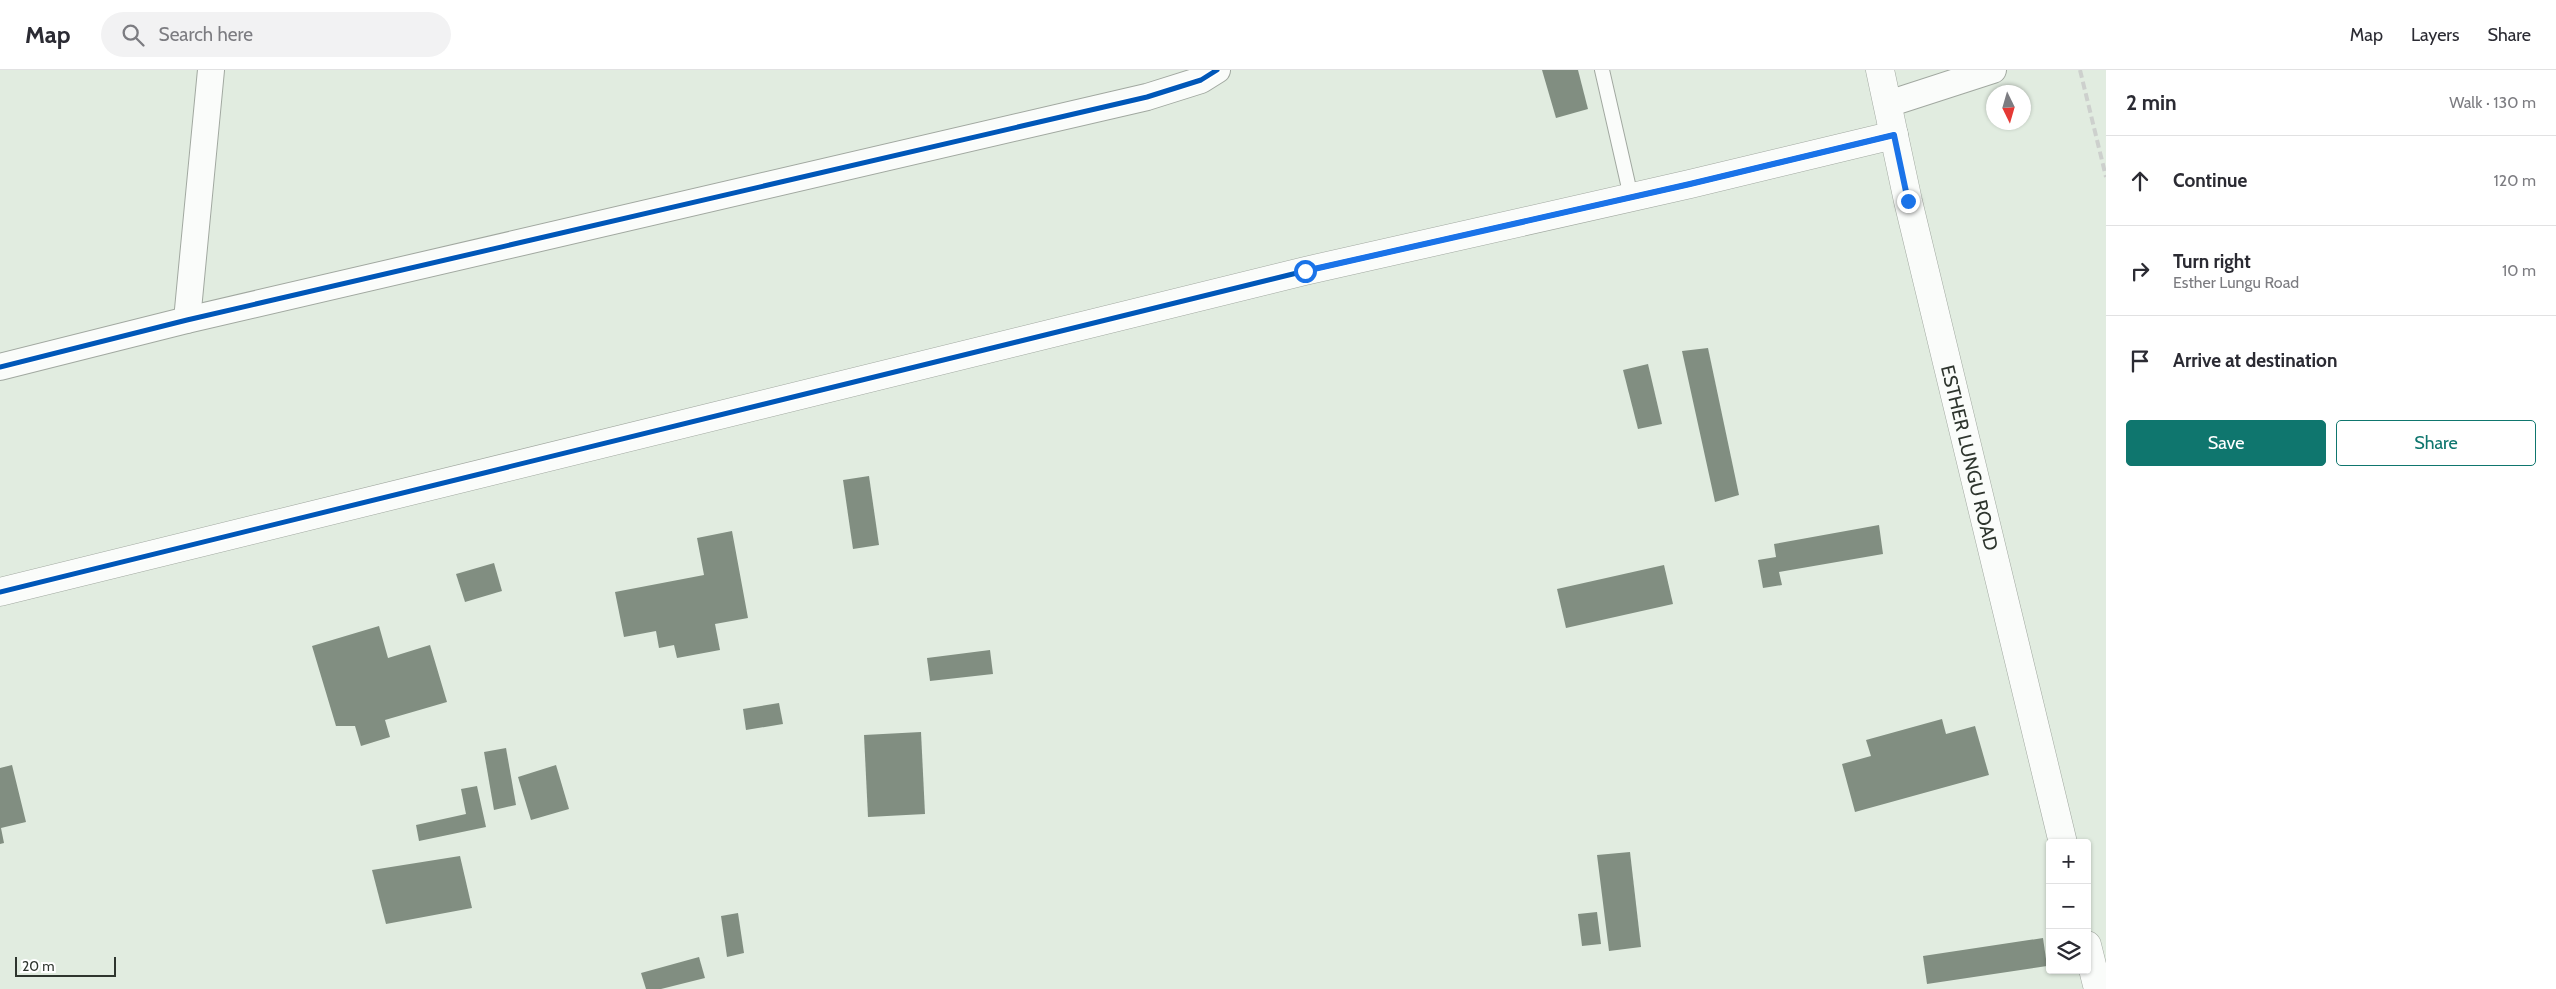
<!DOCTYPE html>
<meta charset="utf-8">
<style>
:root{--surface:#fff;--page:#f2f2f3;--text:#2b2b33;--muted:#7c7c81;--line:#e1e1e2;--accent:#0f766e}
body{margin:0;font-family:Cabin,sans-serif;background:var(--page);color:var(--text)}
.controls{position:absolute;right:15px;bottom:15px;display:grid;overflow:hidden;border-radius:5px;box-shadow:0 1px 4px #0004}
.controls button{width:45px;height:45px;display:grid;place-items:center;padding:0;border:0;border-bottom:1px solid var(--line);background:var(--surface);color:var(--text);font:25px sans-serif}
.compass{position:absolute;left:1986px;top:15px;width:45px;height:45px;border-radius:50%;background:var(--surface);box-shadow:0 1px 4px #0004;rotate:175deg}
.scale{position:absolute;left:15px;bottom:12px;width:101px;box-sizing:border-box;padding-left:5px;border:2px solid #2e352e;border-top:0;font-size:14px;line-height:18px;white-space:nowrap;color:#2e352e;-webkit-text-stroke:4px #fff;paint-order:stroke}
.stop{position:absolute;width:15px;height:15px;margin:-11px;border:4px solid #1a73e8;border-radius:50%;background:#fff}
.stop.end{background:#1a73e8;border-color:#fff;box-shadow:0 1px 5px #0008}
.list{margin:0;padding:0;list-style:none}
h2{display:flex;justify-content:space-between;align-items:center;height:65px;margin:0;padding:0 20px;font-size:21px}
h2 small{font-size:16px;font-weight:400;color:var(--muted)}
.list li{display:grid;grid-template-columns:32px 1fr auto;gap:15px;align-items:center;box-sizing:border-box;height:90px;padding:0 20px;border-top:1px solid var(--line)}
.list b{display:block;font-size:19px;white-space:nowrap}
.list p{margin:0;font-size:16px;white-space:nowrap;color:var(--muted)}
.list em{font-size:16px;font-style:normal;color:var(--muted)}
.actions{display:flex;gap:10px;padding:15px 20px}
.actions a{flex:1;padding:11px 0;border:1px solid var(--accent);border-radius:5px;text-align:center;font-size:18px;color:var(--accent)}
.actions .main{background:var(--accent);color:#fff}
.icon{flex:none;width:28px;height:28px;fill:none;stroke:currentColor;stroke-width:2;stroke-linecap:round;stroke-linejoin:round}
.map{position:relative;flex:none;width:2106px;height:919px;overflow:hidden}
header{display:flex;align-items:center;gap:30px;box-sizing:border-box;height:70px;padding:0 25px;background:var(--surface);border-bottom:1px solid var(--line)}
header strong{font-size:24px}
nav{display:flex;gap:28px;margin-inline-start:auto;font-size:18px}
.search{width:350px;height:45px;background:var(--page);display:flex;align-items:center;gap:12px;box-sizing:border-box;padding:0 18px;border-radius:28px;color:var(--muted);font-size:19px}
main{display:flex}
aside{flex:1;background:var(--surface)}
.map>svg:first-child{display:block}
</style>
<header>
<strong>Map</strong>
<div class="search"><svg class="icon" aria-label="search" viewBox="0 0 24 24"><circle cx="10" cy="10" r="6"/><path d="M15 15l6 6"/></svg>Search here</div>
<nav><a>Map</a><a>Layers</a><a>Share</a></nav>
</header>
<main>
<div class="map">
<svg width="2106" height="919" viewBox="0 0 2106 919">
<rect width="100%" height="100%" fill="#e1ece0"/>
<g fill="#818e81">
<polygon points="1542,0 1578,0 1588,39 1556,48"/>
<polygon points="1708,278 1739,425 1715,432 1682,281"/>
<polygon points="1648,294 1662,354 1638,359 1623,300"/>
<polygon points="869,406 879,475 853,479 843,410"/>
<polygon points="1879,455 1883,484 1779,502 1782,515 1763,518 1758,490 1776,487 1774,474"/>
<polygon points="732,461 748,548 715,554 720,580 677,588 674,575 659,578 656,561 624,567 615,522 704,505 697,468"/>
<polygon points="494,493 502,521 465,532 456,504"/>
<polygon points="1664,495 1673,534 1566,558 1557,519"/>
<polygon points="379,556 388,588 430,575 447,632 385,650 390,667 361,676 355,656 336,656 312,576"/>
<polygon points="990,580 993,604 930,611 927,588"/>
<polygon points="779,633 783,654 746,660 743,639"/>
<polygon points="1942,649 1946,664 1975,656 1989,705 1855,742 1842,694 1871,686 1866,670"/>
<polygon points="921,662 925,744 868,747 864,665"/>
<polygon points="506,678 516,735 494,740 484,682"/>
<polygon points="12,695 26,752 1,758 4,773 0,774 0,698"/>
<polygon points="556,695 569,739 531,750 518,707"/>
<polygon points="477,716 486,757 419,771 416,755 466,744 461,719"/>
<polygon points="1630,782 1641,877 1609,881 1597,785"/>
<polygon points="460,786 472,838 386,854 372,800"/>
<polygon points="1597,842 1601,874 1582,876 1578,844"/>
<polygon points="738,843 744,883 727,887 721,846"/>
<polygon points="2043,868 2047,896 1927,914 1923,886"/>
<polygon points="699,887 705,908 661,919 646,919 641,903"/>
</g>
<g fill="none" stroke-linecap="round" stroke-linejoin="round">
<g stroke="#a1a8a0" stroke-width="16">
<polyline id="service" points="1602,0 1631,127"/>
</g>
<g stroke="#a1a8a0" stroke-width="28">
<g id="minor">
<polyline points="1888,34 1993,0"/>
<polyline points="187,250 211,0"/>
<polyline points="0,297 187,250 1147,27 1201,10 1217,0"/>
</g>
</g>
<g stroke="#a1a8a0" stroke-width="29">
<g id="tertiary">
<path id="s1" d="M1880 0 1908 131 2063 773"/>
<polyline points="0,522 1305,201 1690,114 1894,65"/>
<polyline points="2087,875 2098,919"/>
</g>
</g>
<use href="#service" stroke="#fafcfa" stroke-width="14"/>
<use href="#minor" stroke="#fafcfa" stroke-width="26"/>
<use href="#tertiary" stroke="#fafcfa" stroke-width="28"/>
<polyline stroke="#cdd0cd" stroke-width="4" stroke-dasharray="8 4" stroke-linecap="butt" points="2080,0 2106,107"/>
<g stroke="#fff" stroke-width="8">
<g id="cycleway">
<polyline points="0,297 187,250 1147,27 1201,10 1217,0"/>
<polyline points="0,522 1305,201 1690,114 1894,65"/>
</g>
</g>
<use href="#cycleway" stroke="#0057b8" stroke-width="5"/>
</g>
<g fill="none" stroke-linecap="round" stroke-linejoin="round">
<polyline stroke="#1a73e8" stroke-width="6" points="1305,201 1690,114 1894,65 1908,131"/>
</g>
<g text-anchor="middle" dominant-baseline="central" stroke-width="5" stroke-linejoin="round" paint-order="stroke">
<g font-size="19" fill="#2e352e" stroke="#fff">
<text stroke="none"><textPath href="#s1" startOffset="398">ESTHER LUNGU ROAD</textPath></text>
</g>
</g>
</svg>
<div class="controls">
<button>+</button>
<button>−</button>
<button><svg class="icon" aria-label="layers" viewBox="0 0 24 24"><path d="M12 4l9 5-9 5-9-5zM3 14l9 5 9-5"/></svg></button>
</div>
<svg class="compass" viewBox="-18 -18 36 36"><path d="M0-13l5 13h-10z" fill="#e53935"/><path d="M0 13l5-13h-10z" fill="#7c7c81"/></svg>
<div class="scale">20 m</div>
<div class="stop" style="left:1305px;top:201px"></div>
<div class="stop end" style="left:1908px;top:131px"></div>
</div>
<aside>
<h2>2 min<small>Walk · 130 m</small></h2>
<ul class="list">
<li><svg class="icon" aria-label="ahead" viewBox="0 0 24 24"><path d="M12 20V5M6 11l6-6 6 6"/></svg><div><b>Continue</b></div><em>120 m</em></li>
<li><svg class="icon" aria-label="right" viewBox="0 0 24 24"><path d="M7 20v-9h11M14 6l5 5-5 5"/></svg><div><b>Turn right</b><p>Esther Lungu Road</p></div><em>10 m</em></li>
<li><svg class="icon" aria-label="arrive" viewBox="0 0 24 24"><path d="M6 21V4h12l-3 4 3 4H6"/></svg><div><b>Arrive at destination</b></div></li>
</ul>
<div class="actions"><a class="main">Save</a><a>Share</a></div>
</aside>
</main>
